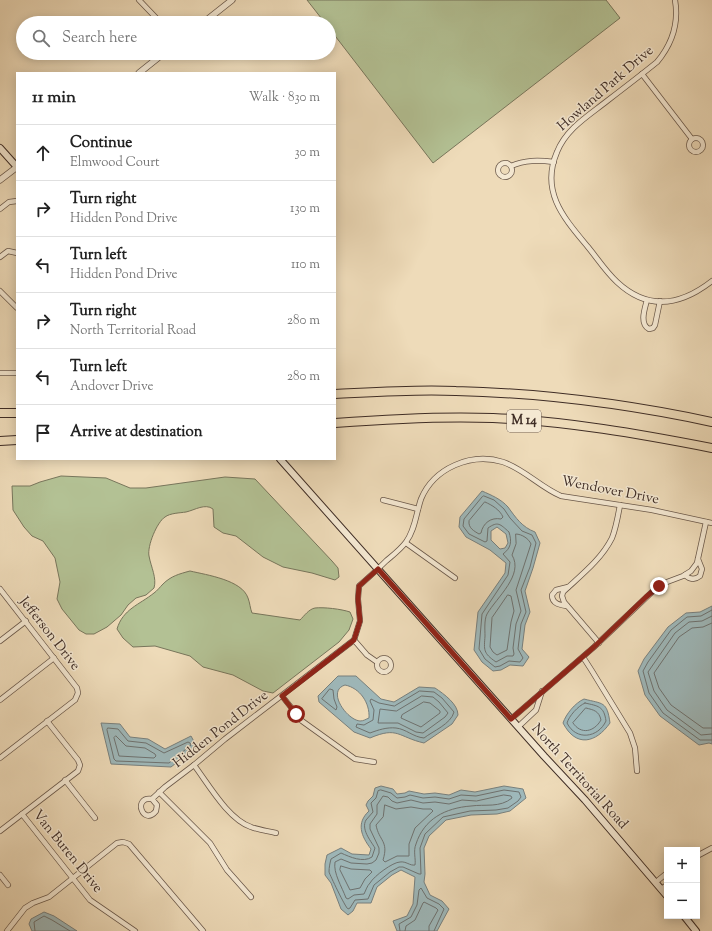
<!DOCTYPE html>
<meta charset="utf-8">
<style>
:root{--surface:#fff;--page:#f2f2f2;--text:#222;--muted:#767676;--line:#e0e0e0}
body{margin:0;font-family:"Sorts Mill Goudy",serif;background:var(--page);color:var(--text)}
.controls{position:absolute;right:12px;bottom:12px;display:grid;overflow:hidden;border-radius:0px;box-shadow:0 2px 10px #0003}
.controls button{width:36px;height:36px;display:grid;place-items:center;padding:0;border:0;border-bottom:1px solid var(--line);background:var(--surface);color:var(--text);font:20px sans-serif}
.stop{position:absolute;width:12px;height:12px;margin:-9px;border:3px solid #8f2418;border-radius:50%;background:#fff}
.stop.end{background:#8f2418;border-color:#fff;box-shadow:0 1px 4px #0008}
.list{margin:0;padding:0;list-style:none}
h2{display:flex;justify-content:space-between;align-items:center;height:52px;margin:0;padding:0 16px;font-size:17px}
h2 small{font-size:13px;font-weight:400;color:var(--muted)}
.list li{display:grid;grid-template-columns:26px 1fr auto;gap:12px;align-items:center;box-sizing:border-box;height:56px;padding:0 16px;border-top:1px solid var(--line)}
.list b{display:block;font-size:15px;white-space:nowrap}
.list p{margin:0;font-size:13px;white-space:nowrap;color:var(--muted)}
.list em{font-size:13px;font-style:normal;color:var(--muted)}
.icon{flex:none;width:22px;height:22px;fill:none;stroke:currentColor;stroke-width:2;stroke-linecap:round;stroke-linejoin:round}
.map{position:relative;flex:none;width:712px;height:931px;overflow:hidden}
.search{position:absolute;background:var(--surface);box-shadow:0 2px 10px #0003;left:16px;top:16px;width:320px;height:44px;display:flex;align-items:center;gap:10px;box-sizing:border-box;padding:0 14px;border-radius:22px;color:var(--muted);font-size:15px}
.panel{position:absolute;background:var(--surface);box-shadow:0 2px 10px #0003;left:16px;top:72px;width:320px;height:388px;border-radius:0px}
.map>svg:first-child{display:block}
</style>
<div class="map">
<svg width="712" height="931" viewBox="0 0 712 931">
<rect width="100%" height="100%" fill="#eedbb9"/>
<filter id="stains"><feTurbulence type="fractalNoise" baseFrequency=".005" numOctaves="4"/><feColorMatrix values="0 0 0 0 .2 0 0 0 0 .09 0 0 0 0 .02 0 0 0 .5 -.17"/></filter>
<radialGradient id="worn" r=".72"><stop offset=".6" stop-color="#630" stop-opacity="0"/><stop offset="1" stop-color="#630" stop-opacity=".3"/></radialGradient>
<g fill="#b3c194" stroke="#78765c">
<polygon points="307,0 606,0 620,18 433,163 329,28 329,23 325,23"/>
<path d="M61 476 106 478 130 488H146L225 477 255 479 332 561 338 568 339 577 335 580 312 573 283 567 263 557 236 536 223 533 214 527 213 509C205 503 195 510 186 512 180 513 170 513 165 517 157 522 147 546 149 556 151 567 157 578 154 588L146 595 136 598 128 605 121 615 107 627 94 634H86L79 630 62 609 57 599 60 582 55 558 43 541 32 536 24 527 13 510 12 486H30L40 482Z"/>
<path d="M190 571C207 575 242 580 248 598 250 603 250 608 252 613L300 620C304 616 309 609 315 608 324 607 341 609 350 612L353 619 349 630 339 642 273 693 263 691 233 675 203 667 190 656 155 646 133 647 123 638 117 629C123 609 139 605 154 593 157 591 160 587 163 584 171 576 179 574 190 571Z"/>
</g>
<g fill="#9eb8ba" stroke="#78807e" fill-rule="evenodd">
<path d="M482 491C491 495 501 499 508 507 516 518 522 527 535 532L540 543 533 568 525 591 530 612 525 625 522 649 529 657 523 666 510 665 501 670 493 671 482 662 474 650 478 612 505 573 506 563 490 550 466 537 459 527 460 517ZM497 527 506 534 508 543 505 548 500 549 491 540V531Z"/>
<polygon points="712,606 712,744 709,743 699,745 660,716 645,695 638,671 644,659 668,627 686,613 700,612"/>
<path d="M338 676H356L381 699 394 702 419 687 435 688C444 694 458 704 458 715L452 724 424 743C398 737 398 726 370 738L354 732 319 702 318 696ZM345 685C360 688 370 703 369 718 366 719 364 721 360 721 347 720 326 691 345 685Z"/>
<path d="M584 699C603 704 607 701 610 723 596 743 576 748 563 723 566 714 575 703 584 699Z"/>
<polygon points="101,723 120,724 130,737 148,739 165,749 191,736 197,747 171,767 111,764"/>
<path d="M381 786 393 789 397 794 405 793 409 791 424 794 435 793 449 795 461 790 475 792 504 786 523 789 526 798 510 811 497 814 471 815 446 820 429 836 424 848 425 874 424 882 430 895 442 901 449 909 437 931H397L393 921 407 916 413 904 415 877 401 870 392 875 377 887 371 903H357L353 911 348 915 341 909 331 883 325 875V864L327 855 341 848 352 854 369 855 371 849C361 836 356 823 369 811L366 805 368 801 373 796 375 788Z"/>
<polygon points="44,912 54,916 77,931 32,931 29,924 31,919"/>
</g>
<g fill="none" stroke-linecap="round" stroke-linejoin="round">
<g stroke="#6e7270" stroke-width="1">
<path d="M484 496 494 500 504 509 510 518 522 531 532 535 536 543 530 567 521 590 526 612 521 624 518 649 523 658 520 662 509 661 500 666 495 667 485 659 479 649 482 614 508 575 510 562 503 554C511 548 512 542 509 532 500 524 498 521 488 528L487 541 485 542 469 534 463 526 464 519 482 497Z"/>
<path d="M485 502C492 505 500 510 503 517L501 519C491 517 483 523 481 533L479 534C474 531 468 528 469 521Z"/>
<path d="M516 534C522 534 529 539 531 544L516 590 521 611 516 624 513 648 514 654 513 656H507L496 662C483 653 484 650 485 636 485 630 484 620 487 614 497 597 524 575 512 555L516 544Z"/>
<polygon points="508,595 511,596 514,611 511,622 507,650 497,655 493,652 490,647 492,618"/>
<polyline points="712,610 701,616 687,617 671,630 648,662 643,671 649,693 663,713 700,740 712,740"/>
<polyline points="712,616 702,621 689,622 675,633 648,672 654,691 667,710 701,735 712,734"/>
<polyline points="712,623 703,627 692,628 679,637 654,673 659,688 671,705 703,728 712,728"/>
<polygon points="330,689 333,690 334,699 337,707 336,710 322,699"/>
<path d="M420 691 434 692 442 698 454 712C451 724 433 731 424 738 413 737 406 729 396 728 387 727 378 730 370 733L356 727 357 724 364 725 373 720 374 710 370 701 371 699 379 703 394 706Z"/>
<polygon points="422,696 433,697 439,702 448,713 445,717 423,733 416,732 398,723 378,723 380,709 396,711"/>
<polygon points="424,702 430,703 440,711 440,713 421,727 401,718 402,715"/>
<path d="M585 703C598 706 604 706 606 721 598 738 576 741 567 723 569 716 578 706 585 703Z"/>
<path d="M586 708C594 710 599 711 601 720 594 732 581 735 573 723Z"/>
<polygon points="108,728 118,729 128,741 146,743 164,753 188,742 190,743 191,745 169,763 116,761 114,759 107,730"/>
<polygon points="116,736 126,746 145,748 155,754 156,756 154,758 119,756 114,738"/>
<path d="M381 790 391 793 397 798 405 797 410 795 423 798 435 797 449 799 461 795 476 796 504 790 519 792 521 797 518 801 508 808 496 810 470 811 443 817 425 834 420 848 421 874H419L403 867H399L390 872 374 885 368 899 355 900 350 908 348 909C345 907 330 875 329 872 329 867 330 863 331 859L341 853C350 857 363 863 372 857L375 848C370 840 361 829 366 820 368 817 371 815 373 812L371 803 376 798 378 791Z"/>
<path d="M504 795 511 796 512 798C500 808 485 804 471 806 445 808 424 819 416 844 413 851 416 859 415 865 410 866 406 861 400 862 393 862 374 876 370 883 367 886 366 890 364 894L354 895 348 899 346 898C342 887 333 873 335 862L341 859 351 863 367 864 372 863 376 860 379 853V848L370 829V824L377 814V805L383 796 388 797 392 801 397 803 411 800 423 803 435 802 449 804 462 800 476 801Z"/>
<path d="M385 805 396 809 411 807 423 809H431L433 811 415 828 409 844V856H397L385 862 383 860C389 841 379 841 376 825L383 817Z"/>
<polygon points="341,866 351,869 370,870 372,872 365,879 360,888 350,890 340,870"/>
<polyline points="35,931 34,922 44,916 52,920 70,931"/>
<polyline points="400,931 399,924 411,917 417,905 419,890 421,888 427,898 439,904 444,909 434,931"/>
<polyline points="405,931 406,926 415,920 423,903 424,902 436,908 438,910 429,926 429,931"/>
</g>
<g stroke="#6a584a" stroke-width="6">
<g id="minor">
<polyline points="139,0 161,23"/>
<path d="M675 0C679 23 672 44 657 62 641 75 624 88 607 101 588 116 566 129 557 152 540 192 564 218 588 247 597 258 606 272 617 282 648 311 680 306 712 281"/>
<polyline points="642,74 692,139"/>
<circle cx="696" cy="145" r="7"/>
<circle cx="505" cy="170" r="7"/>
<path d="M511 166C525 160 538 160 554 162"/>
<polyline points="0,209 9,202 17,201"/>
<polyline points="0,257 8,251 17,253"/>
<polyline points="0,291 17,308"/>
<path d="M647 300C645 308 639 324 649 329L653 328 655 325 660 301"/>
<polyline points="0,373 17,373"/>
<polyline points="383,500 418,509"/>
<polyline points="406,543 455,578"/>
<path d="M685 575C690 580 695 580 700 576L702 569 698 559"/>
<polyline points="0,589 77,688 78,693 75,700 0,758"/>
<path d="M567 606C560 605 552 604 552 595L556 590 568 587"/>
<polyline points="354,640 367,655 377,662"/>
<polyline points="0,641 26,621"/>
<path d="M599 643 564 602 562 596 563 592C580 576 601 560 612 538 616 528 618 516 620 505"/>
<polyline points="583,657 592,671 630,733 635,748 637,771"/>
<circle cx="384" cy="665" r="7"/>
<polyline points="282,696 302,721 355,759 374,762"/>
<polyline points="0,700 54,658"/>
<polyline points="511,719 594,647 654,590 667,582 683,576 691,571 697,563 706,522"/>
<polyline points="518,727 536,710 542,691"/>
<path d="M194 765C209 785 228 819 251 827 259 830 268 831 276 833"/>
<polyline points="65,780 95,818"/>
<polyline points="159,792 210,843 227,870 251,897"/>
<path d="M152 799 157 805 156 811C143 827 132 796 152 799L165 787 194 765 225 739 354 640 360 621 358 599 359 586C368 578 377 570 386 561 393 555 400 550 406 542 415 530 416 514 421 499 434 468 471 452 503 462 524 469 540 487 561 496L652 510 712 523"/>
<polyline points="22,814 90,900 135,931"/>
<polyline points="0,831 78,771 80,765 78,760 47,721"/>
<polyline points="697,856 712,848"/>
<polyline points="0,875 8,885"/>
<polyline points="656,882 667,873"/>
<polyline points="661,889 667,885"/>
<polyline points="7,931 25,908 33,903 49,897 117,843 123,842 129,844 203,931"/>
</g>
</g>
<g stroke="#6a584a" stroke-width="7">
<g id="tertiary">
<polyline points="203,23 232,0"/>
<polyline points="139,73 164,53"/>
<polyline points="0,180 17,167"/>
</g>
</g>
<g stroke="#3e2c25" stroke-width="8">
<g id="secondary">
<polyline points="0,148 17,167"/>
<polyline points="280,459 544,756 585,800 667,896"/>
<polyline points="684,916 696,931"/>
</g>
</g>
<g stroke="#3e2c25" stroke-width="10">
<g id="motorway">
<path d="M335 394C375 392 416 389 456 391 542 393 628 404 712 422"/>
<polyline points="0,413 17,413"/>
<path d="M335 423C387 419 440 416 493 418 566 421 640 434 712 448"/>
<polyline points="0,441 17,440"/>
</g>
</g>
<use href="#minor" stroke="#f4e8d2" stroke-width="4.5"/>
<use href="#tertiary" stroke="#f4e8d2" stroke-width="5.5"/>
<use href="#secondary" stroke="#f4e8d2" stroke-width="6"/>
<use href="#motorway" stroke="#eedbb9" stroke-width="8"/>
</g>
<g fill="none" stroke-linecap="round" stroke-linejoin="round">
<polyline stroke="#8f2418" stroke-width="5" points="296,714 282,696 354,640 360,621 358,599 359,586 378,569 511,719 594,647 646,597 659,586"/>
</g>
<g text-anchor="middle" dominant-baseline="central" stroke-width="3" stroke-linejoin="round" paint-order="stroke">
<rect fill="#f4e8d2" stroke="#756459" stroke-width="1" x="507" y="410" width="34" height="22" rx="3"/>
<g font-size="13" font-weight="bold" fill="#3e2c25">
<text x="524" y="421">M 14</text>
</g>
<g font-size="14" fill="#3e2c25" stroke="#f4e8d2">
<text transform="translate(606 89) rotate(-41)">Howland Park Drive</text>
<text transform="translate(610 491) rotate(11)">Wendover Drive</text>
<text transform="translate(49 634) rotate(52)">Jefferson Drive</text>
<text transform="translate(221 730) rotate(-38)">Hidden Pond Drive</text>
<text transform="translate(579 777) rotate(48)">North Territorial Road</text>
<text transform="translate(67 852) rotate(51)">Van Buren Drive</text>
</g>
</g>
<rect width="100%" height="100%" filter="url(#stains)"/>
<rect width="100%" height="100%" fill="url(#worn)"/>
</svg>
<div class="controls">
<button>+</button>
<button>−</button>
</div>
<div class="stop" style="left:296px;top:714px"></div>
<div class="stop end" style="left:659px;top:586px"></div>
<div class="search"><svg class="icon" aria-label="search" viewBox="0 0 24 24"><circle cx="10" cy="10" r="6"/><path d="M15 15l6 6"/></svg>Search here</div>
<section class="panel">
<h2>11 min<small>Walk · 830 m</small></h2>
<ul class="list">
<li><svg class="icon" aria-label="ahead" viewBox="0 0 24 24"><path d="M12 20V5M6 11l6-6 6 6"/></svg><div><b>Continue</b><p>Elmwood Court</p></div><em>30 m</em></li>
<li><svg class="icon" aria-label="right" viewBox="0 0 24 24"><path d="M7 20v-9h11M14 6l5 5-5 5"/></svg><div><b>Turn right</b><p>Hidden Pond Drive</p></div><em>130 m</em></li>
<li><svg class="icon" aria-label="left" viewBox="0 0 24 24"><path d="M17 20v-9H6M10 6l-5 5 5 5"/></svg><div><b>Turn left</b><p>Hidden Pond Drive</p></div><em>110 m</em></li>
<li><svg class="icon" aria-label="right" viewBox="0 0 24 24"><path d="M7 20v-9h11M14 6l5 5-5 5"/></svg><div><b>Turn right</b><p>North Territorial Road</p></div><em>280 m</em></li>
<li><svg class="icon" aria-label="left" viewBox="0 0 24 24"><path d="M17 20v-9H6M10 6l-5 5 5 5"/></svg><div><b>Turn left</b><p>Andover Drive</p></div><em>280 m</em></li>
<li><svg class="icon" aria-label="arrive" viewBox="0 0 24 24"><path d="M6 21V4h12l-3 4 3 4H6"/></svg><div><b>Arrive at destination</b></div></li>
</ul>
</section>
</div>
